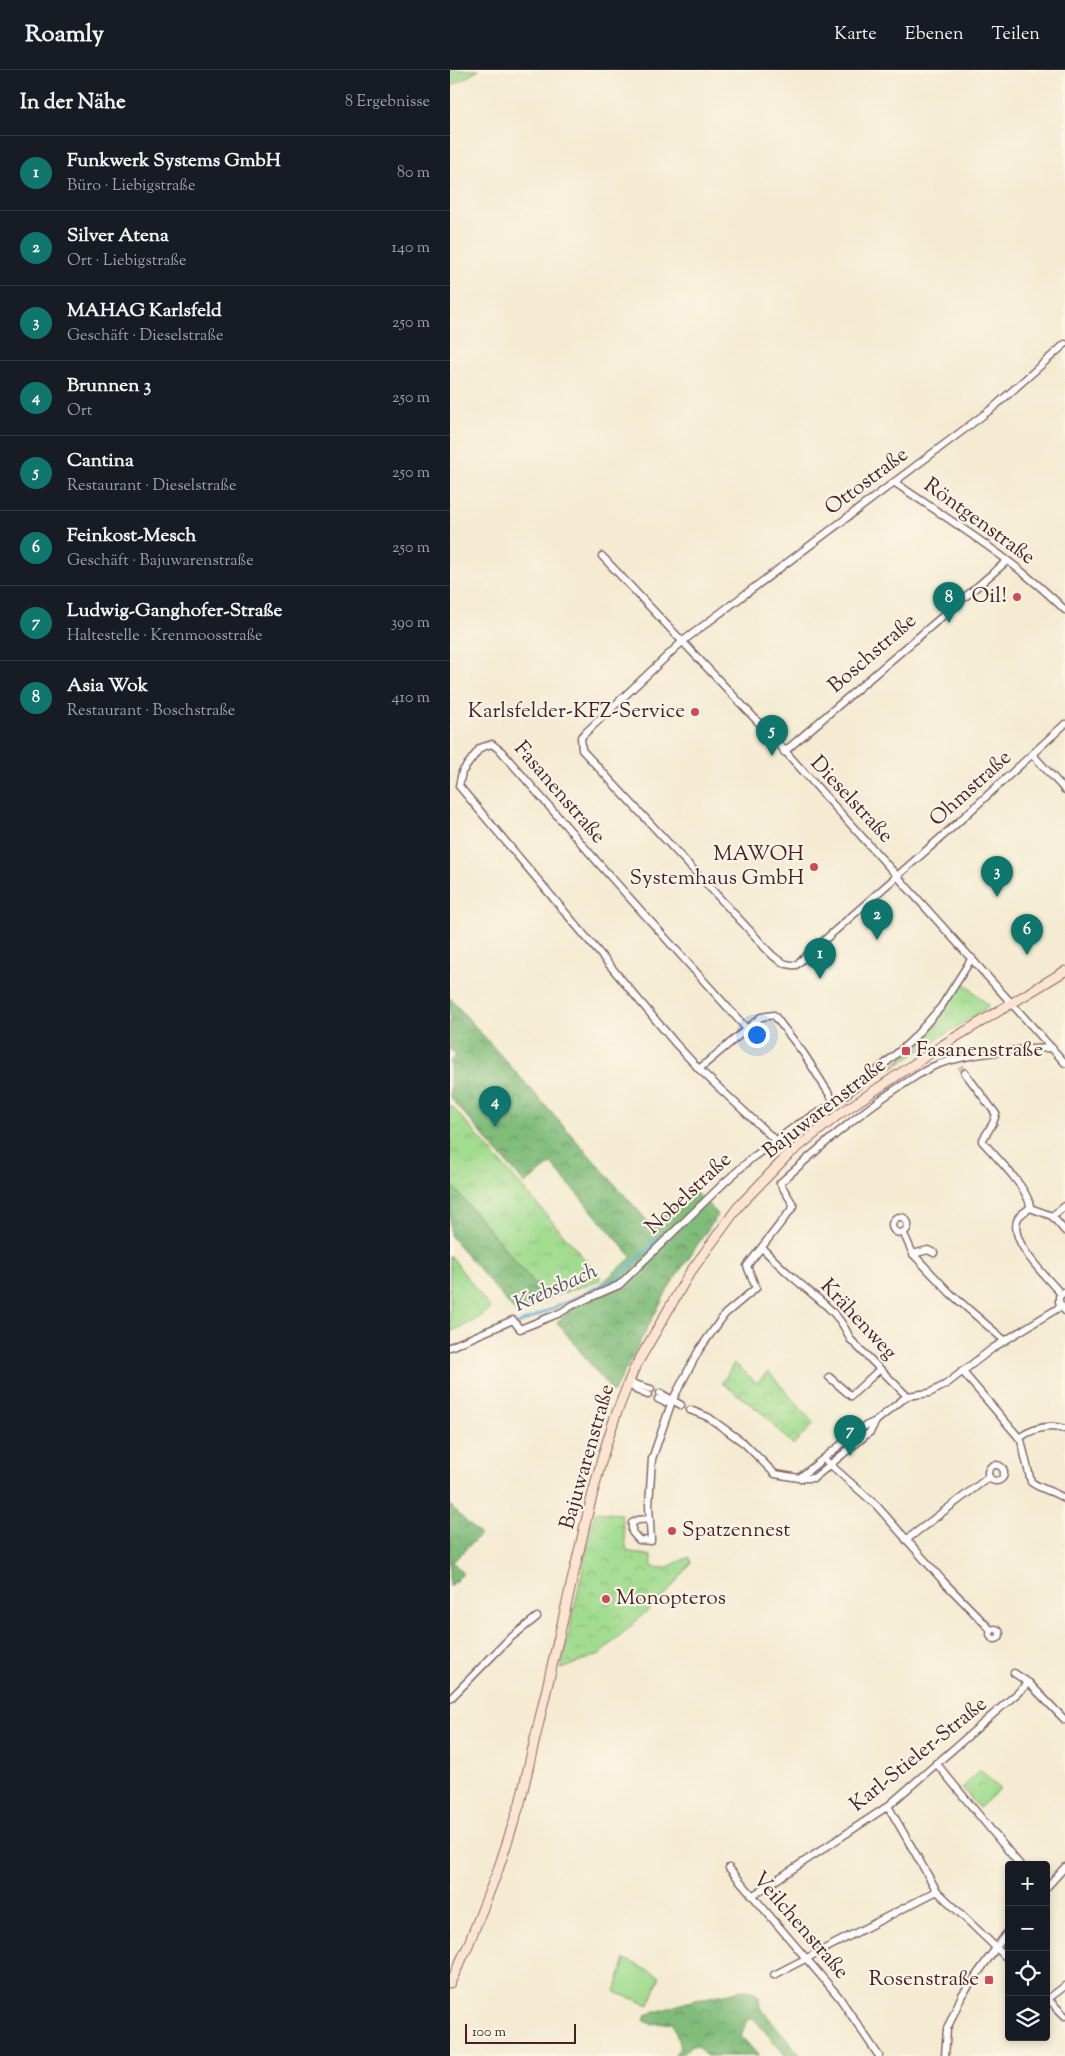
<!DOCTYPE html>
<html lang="de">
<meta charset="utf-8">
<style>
:root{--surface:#171b24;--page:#20242c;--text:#f1f3f6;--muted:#9ea1a6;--line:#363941;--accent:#0f766e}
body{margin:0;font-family:"Sorts Mill Goudy",serif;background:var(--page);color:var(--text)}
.controls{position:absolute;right:15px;bottom:15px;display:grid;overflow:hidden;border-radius:5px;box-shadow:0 2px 8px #0003}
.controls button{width:45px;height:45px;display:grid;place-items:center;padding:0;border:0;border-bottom:1px solid var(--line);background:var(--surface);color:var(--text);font:25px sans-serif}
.scale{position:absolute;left:15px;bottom:12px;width:111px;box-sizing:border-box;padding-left:5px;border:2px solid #4a1f2b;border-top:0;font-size:14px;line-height:18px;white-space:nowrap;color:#4a1f2b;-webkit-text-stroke:4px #fcf5e5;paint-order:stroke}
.you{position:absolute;left:306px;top:964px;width:18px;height:18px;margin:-12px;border:4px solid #fff;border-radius:50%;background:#1a73e8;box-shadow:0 0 0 8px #1a73e833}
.badge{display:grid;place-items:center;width:32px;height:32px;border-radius:50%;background:var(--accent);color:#fff;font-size:16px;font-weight:700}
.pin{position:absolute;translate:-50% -41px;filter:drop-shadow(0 1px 2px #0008)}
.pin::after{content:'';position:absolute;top:26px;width:18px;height:15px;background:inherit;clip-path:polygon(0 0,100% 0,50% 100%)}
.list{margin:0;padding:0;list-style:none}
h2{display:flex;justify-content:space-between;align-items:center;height:65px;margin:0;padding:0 20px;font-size:21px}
h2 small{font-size:16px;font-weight:400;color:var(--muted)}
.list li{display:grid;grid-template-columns:32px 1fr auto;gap:15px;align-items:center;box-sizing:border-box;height:75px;padding:0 20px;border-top:1px solid var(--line)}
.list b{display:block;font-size:19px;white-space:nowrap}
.list p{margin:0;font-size:16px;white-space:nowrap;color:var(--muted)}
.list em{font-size:16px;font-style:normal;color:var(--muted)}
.icon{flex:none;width:28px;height:28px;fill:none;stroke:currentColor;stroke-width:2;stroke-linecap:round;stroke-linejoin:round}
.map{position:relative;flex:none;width:615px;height:1986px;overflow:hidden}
header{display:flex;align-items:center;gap:30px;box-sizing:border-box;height:70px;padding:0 25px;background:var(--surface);border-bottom:1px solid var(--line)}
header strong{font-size:24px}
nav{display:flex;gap:28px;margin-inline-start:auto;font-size:18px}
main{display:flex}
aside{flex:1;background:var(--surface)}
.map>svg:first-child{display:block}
</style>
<header>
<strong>Roamly</strong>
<nav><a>Karte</a><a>Ebenen</a><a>Teilen</a></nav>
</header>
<main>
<aside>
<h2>In der Nähe<small>8 Ergebnisse</small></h2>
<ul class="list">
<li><span class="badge">1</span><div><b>Funkwerk Systems GmbH</b><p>Büro · Liebigstraße</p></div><em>80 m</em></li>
<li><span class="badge">2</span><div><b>Silver Atena</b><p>Ort · Liebigstraße</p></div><em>140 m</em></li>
<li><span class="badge">3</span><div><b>MAHAG Karlsfeld</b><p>Geschäft · Dieselstraße</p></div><em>250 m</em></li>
<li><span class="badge">4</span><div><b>Brunnen 3</b><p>Ort</p></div><em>250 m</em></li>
<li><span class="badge">5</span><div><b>Cantina</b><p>Restaurant · Dieselstraße</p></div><em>250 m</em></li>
<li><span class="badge">6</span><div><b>Feinkost-Mesch</b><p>Geschäft · Bajuwarenstraße</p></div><em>250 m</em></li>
<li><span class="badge">7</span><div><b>Ludwig-Ganghofer-Straße</b><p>Haltestelle · Krenmoosstraße</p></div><em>390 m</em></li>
<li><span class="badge">8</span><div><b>Asia Wok</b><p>Restaurant · Boschstraße</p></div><em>410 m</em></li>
</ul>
</aside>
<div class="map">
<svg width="615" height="1986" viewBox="0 0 615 1986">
<defs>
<pattern id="grass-tufts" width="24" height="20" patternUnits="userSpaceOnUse" patternTransform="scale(1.25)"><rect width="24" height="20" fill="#a1dc8f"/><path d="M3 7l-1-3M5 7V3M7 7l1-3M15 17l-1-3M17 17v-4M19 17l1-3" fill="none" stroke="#8cbc7c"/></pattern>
<pattern id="forest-crowns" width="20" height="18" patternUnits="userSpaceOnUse" patternTransform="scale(1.25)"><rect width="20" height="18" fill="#80bc7a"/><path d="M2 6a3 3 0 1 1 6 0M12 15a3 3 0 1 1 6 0" fill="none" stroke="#6b9864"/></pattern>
<pattern id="park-crowns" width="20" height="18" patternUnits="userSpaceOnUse" patternTransform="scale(1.25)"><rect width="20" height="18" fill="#a1dc8f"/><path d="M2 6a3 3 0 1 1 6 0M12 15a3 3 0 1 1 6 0" fill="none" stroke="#8cbc7c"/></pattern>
</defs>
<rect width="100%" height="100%" fill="#fcf5e5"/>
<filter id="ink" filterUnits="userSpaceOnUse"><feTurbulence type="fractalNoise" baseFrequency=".02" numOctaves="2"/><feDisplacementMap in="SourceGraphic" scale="10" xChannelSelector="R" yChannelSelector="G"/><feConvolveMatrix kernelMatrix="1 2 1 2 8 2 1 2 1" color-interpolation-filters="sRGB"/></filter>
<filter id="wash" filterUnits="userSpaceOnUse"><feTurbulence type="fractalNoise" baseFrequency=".0096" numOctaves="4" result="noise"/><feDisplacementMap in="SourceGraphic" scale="20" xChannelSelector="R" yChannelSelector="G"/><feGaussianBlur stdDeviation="1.12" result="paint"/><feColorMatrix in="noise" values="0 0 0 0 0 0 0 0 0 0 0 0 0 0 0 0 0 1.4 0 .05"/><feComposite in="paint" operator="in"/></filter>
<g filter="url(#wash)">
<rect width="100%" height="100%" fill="#f4ebd2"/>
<g fill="url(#grass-tufts)" stroke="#767e5d">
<polygon points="0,0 29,0 0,17"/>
<polygon points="512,911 539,936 538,937 442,998 489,948"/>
<polygon points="0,1034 152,1209 97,1229 0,1113"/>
</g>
<g fill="url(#forest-crowns)" stroke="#656e52">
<polygon points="0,928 201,1155 242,1119 268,1144 219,1217 163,1323 107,1252 182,1187 101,1094 75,1114 0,1027 0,991 6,986 0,979"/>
<polygon points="0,1113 97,1229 66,1243 0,1165"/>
<polygon points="0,1435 30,1465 3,1492 13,1504 0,1517"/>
<polygon points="293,1920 301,1921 309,1926 310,1937 351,1986 336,1986 304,1949 297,1950 291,1966 309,1986 256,1986 247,1976 242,1976 227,1986 225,1984 230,1978 223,1952 201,1954 194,1951 196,1945 241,1931"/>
</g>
<g fill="url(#park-crowns)" stroke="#767e5d">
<polygon points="284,1293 307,1313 318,1301 364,1354 343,1375 313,1344 272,1313"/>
<polygon points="145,1442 171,1444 177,1481 201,1486 202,1497 215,1498 239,1487 241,1493 217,1523 150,1584 111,1599"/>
<polygon points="530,1700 550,1719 529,1738 512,1718"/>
</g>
<g fill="#a1dc8f" stroke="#767e5d">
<polygon points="0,1185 41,1239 24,1251 0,1262"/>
<polygon points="175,1889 210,1906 199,1935 165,1922"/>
</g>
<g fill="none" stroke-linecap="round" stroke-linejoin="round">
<polyline stroke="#5daed8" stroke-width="2.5" points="0,1282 80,1249 169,1207 212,1164"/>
</g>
</g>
<g filter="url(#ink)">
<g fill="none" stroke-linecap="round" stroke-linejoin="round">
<polyline stroke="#d2c2b1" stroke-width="6" stroke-dasharray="6 3" stroke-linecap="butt" points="510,996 515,1003"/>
<g stroke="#866665" stroke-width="9">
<g id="minor">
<path d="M615 274 544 337 233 571 131 667 132 680 304 865C315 877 328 897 346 895L504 756 615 654"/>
<path d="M444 412C502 452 565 490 615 540"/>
<polyline points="152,486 325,670 615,993"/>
<polyline points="334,682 557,491"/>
<polyline points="583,685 615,720"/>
<polyline points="296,958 151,796 51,681 42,674 30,678 12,702 9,716 225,973 249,999 325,1070"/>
<polyline points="249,999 311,947 324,945 354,984 385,1033"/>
<path d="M515 1003 546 1044 543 1053 532 1071C544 1085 581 1121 580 1138 576 1141 570 1144 568 1148 557 1171 597 1207 611 1224"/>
<polyline points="580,1138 602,1146 615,1161"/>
<polyline points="602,1146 615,1136"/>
<circle cx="450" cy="1155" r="8"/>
<polyline points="453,1162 463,1184 500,1223 554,1270"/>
<path d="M312 1178C323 1189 334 1200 346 1210 366 1228 390 1242 400 1269L457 1326"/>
<polyline points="463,1184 478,1180 484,1183"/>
<polyline points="614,1222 609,1227 609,1232 615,1241"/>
<polyline points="0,1277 63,1250 70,1259 110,1243 123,1235 169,1215 275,1112 302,1088 347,1055 385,1033 423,1004 461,971 491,937 522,888"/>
<path d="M512 1301 571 1370 581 1412C592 1420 604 1421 615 1429"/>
<polyline points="379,1307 401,1326 430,1299"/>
<polyline points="178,1312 186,1320 198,1325"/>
<polyline points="178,1312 201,1319"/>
<polyline points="210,1323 231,1335"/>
<polyline points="208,1329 214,1332 222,1331"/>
<polyline points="240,1340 258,1347 294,1373 325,1404 349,1408 364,1408 415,1366 420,1362 426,1351"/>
<path d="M569 1368C583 1358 598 1354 615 1359"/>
<polyline points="374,1389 427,1436 494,1512 541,1560"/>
<circle cx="546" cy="1403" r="8"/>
<polyline points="349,1408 413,1357 426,1351 457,1326 479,1323 495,1315 543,1278 610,1237"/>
<path d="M200 1449 188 1450 182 1453V1462L189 1470 201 1471 199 1435 202 1389 222 1331 249 1280 275 1244 306 1218 297 1196 344 1136 330 1113C368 1079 406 1045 449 1017 462 1009 475 999 489 994 525 982 565 980 602 978"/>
<polyline points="456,1470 539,1407"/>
<circle cx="545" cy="1564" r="5"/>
<polyline points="564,1603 579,1613 615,1650"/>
<polyline points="0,1629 59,1569 87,1547"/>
<polyline points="486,1693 570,1795"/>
<polyline points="438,1736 487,1821 559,1890"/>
<polyline points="279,1798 389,1927 429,1986"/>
<polyline points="596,1818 615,1797"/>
<polyline points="302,1826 438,1736 579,1613"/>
<polyline points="324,1905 487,1821"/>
<polyline points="596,1927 615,1946"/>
<polyline points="598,1929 615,1916"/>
<polyline points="495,1986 497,1959 512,1925 559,1860"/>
</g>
</g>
<g stroke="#866665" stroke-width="11">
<polyline id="secondary" points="0,1913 17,1878 48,1800 70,1733 139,1438 153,1385 165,1347 184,1299 239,1204 288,1137 337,1086 388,1045 491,976 615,901"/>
</g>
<use href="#minor" stroke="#fff" stroke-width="6"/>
<use href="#secondary" stroke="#fde4d1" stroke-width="9"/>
</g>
</g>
<g fill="#d1495b" stroke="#fcf5e5" stroke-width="2">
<circle cx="567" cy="527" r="5"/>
<circle cx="245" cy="642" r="5"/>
<circle cx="364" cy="797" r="5"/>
<rect x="451" y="976" width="10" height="10" rx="2.5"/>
<circle cx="222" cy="1461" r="5"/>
<circle cx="156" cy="1529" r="5"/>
<rect x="534" y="1905" width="10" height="10" rx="2.5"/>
</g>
<g text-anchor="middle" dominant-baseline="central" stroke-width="4.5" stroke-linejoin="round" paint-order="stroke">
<g font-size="21" fill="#4a1f2b" stroke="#fcf5e5">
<text transform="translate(417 412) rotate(-37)">Ottostraße</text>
<text transform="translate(529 452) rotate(36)">Röntgenstraße</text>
<text transform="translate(423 584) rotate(-41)">Boschstraße</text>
<text transform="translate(521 719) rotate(-42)">Ohmstraße</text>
<text transform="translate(109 723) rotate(49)">Fasanenstraße</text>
<text transform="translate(401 730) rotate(47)">Dieselstraße</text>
<text transform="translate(375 1039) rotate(-38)">Bajuwarenstraße</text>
<text transform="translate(239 1124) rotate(-43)">Nobelstraße</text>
<text transform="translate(408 1250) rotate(47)">Krähenweg</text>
<text transform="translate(138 1387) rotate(-74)">Bajuwarenstraße</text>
<text transform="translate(469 1685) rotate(-39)">Karl-Stieler-Straße</text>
<text transform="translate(350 1856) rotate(49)">Veilchenstraße</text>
</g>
<g font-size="21" fill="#4a1f2b" stroke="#fcf5e5" text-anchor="end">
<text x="557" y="527">Oil!</text>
<text x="235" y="642">Karlsfelder-KFZ-Service</text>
<text x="354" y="785">MAWOH<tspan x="354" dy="24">Systemhaus GmbH</tspan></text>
<text x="466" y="981" text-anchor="start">Fasanenstraße</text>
<text x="232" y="1461" text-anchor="start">Spatzennest</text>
<text x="166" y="1529" text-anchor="start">Monopteros</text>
<text x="529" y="1910">Rosenstraße</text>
</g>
<g font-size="22" font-style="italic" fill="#515168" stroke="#fcf5e5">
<text transform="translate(106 1219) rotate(-24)">Krebsbach</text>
</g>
</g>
</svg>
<div class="controls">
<button>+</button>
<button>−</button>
<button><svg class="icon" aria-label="locate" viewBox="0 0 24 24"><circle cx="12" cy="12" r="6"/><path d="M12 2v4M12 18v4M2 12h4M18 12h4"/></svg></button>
<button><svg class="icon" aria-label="layers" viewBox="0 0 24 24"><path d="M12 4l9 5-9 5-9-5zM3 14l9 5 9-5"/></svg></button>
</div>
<div class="scale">100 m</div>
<div class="you"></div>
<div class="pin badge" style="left:370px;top:909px">1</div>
<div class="pin badge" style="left:427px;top:870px">2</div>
<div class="pin badge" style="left:547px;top:827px">3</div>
<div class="pin badge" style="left:45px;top:1057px">4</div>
<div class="pin badge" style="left:322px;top:686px">5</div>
<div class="pin badge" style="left:577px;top:885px">6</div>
<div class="pin badge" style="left:400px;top:1386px">7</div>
<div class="pin badge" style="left:499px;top:553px">8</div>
</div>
</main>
